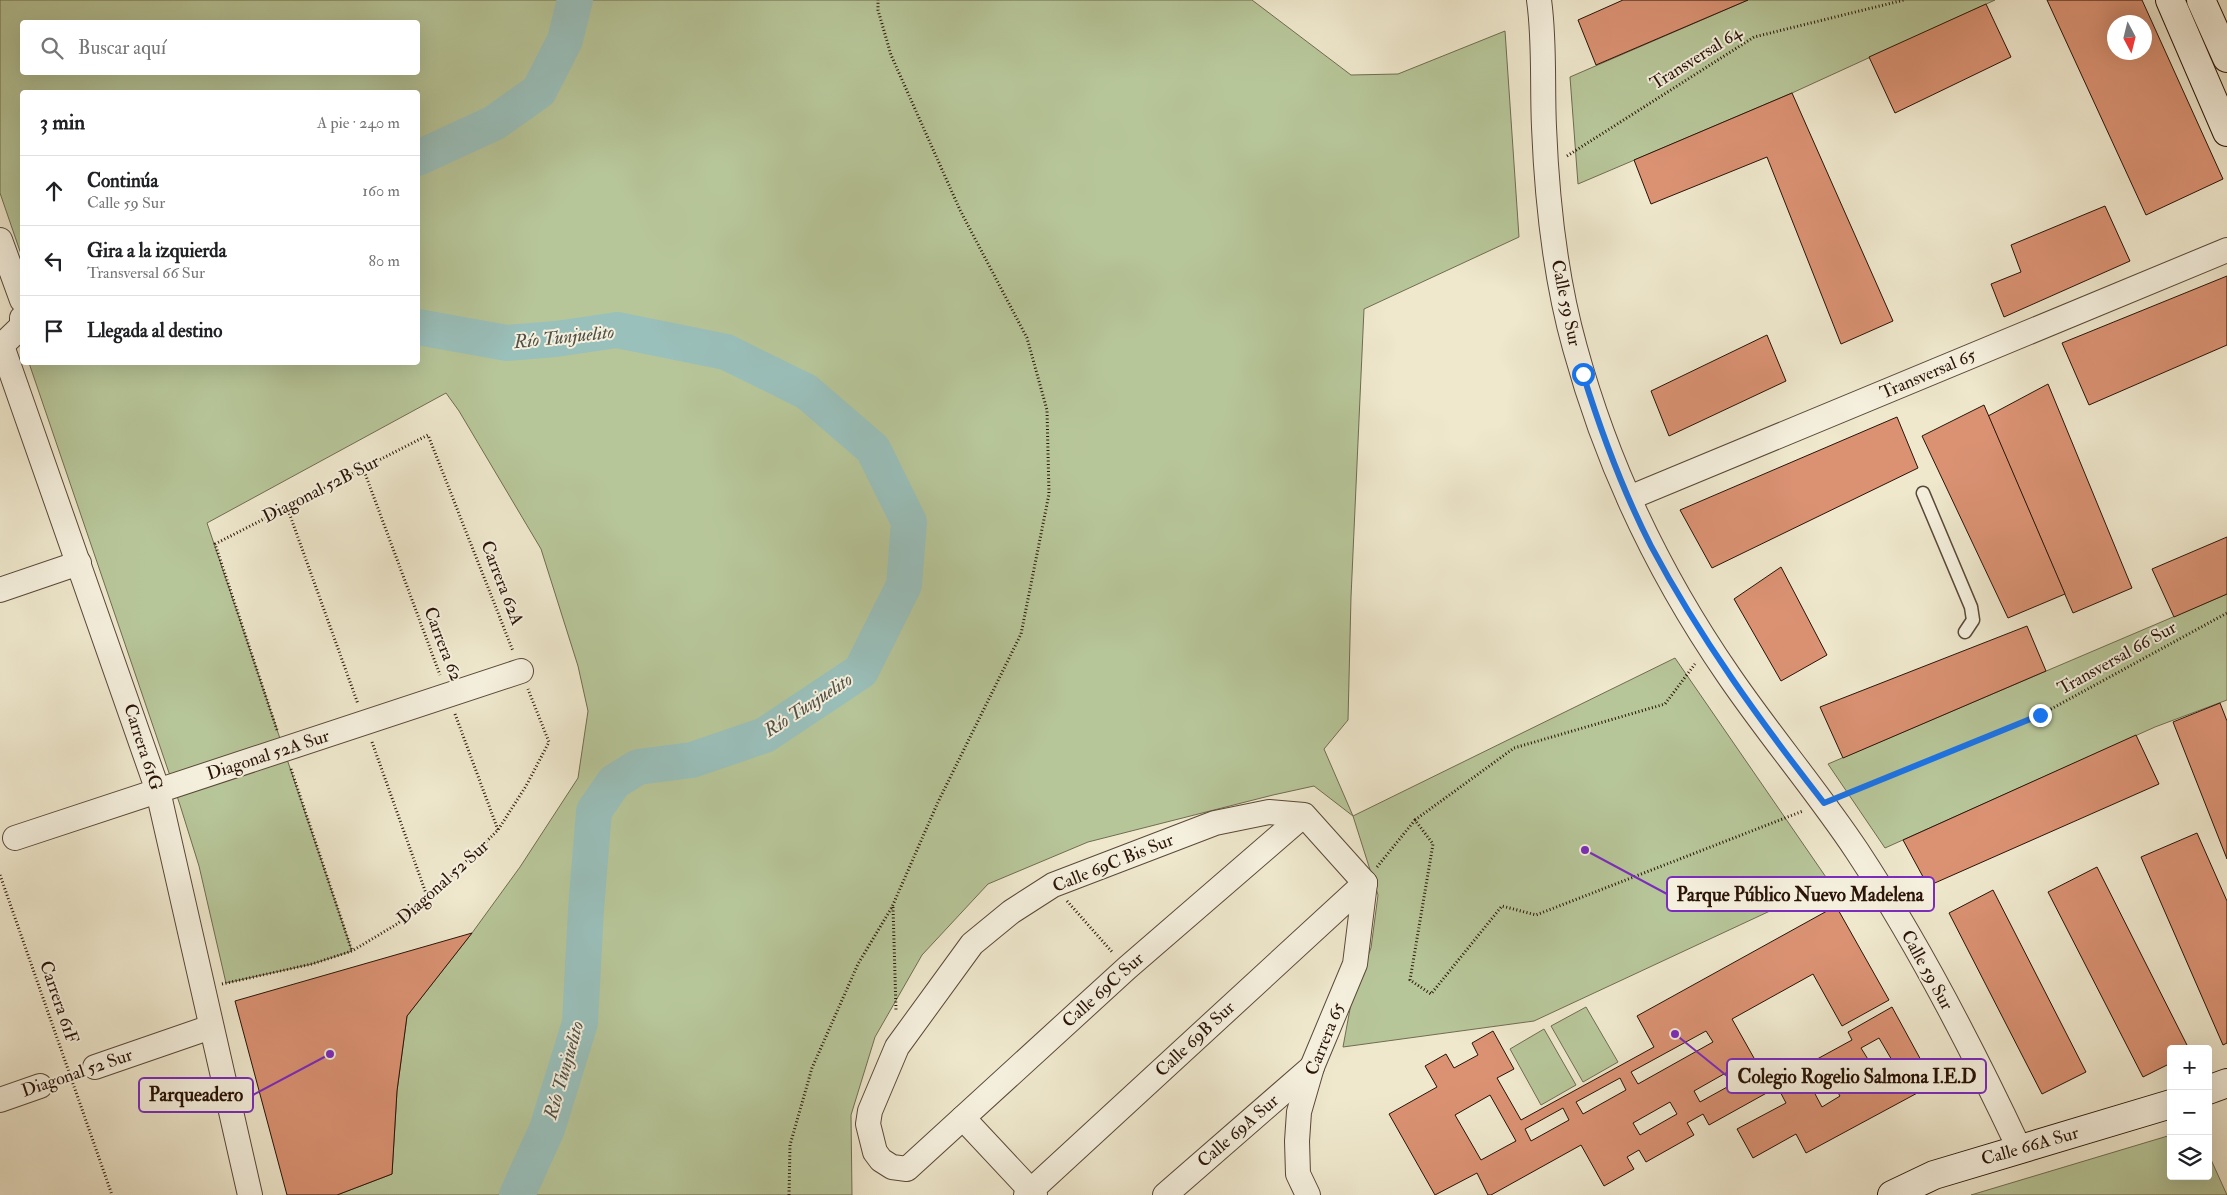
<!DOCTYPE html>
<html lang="es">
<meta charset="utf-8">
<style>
:root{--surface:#fff;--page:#f2f2f2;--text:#202124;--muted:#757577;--line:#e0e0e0}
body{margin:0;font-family:"IM FELL Double Pica",serif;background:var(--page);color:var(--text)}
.controls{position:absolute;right:15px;bottom:15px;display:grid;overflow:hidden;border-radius:5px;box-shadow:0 5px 20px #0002}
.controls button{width:45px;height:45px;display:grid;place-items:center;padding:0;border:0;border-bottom:1px solid var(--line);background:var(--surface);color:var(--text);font:25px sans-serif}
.compass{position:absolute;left:2107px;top:15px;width:45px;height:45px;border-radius:50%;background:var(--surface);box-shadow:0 5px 20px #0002;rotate:173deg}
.stop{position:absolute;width:15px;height:15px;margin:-11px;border:4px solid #1a73e8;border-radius:50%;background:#fff}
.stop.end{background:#1a73e8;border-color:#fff;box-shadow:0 1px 5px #0008}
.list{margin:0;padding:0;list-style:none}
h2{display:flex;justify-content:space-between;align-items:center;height:65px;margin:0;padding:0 20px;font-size:21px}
h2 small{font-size:16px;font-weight:400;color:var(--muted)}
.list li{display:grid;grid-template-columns:32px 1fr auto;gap:15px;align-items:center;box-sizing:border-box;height:70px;padding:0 20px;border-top:1px solid var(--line)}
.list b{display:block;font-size:19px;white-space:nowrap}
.list p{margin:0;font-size:16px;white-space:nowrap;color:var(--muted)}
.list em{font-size:16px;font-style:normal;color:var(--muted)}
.icon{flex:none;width:28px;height:28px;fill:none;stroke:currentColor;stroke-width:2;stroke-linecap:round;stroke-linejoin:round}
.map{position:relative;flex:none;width:2227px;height:1195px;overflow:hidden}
.search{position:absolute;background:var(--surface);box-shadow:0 5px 20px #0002;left:20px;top:20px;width:400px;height:55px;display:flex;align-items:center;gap:12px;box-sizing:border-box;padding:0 18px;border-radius:5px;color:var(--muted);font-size:19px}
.panel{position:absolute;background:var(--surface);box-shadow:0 5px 20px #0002;left:20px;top:90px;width:400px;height:275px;border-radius:5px}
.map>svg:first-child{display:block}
</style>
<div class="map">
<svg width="2227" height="1195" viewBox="0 0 2227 1195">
<rect width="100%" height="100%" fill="#efe8cd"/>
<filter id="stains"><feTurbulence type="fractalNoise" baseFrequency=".004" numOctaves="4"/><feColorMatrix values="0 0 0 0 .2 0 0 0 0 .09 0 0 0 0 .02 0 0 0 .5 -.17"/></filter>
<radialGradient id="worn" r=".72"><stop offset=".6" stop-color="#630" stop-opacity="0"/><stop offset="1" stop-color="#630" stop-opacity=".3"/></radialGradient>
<g fill="#b7c699" stroke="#706c50" fill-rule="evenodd">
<path d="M0 0H1252L1351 75 1398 74 1505 31 1519 237 1364 309 1351 597 1348 720 1324 749 1353 816 1675 658 1830 883 1534 1021 1343 1047 1352 998 1371 948 1378 895 1353 816 1314 786 1273 795 1088 842 988 884 922 955 875 1037 851 1115 852 1195H337L392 1174 397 1091 407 1016 472 933 520 867 578 778 588 711 578 666 541 549 459 411 446 393 207 523 352 951 312 964 226 983 199 866 180 805 29 363 418 362V92H22V257L0 193ZM22 22H418V72H22Z"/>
<polygon points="1748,0 1995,0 1792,93 1578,184 1570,77"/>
<polygon points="2227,594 2227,700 2155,727 1885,848 1828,764"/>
<polygon points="1586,1007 1618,1062 1583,1082 1551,1026"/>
<polygon points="1544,1029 1576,1085 1541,1105 1510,1049"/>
<polygon points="2171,1135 2171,1176 2208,1176 2208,1153 2227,1195 1971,1195"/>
</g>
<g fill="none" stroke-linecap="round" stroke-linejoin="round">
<g stroke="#9ac0bb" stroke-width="36">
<polyline points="418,158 494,123 539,91 565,40 575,0"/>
<polyline points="418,327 507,343 556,339 617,330 726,352 807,392 873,449 909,522 904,585 861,671 765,735 692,760 638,767 614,782 594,811 586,909 580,1023 547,1129 517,1195"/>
</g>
</g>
<g fill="#da9273" stroke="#291307" fill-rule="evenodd">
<polygon points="1623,0 1748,0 1596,65 1578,20"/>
<path d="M2047 0H2142L2223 179 2146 215ZM2114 22H2144V52H2114Z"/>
<polygon points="1986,4 2011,57 1895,113 1869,57"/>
<polygon points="1792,93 1893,321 1841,344 1767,157 1651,204 1634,160"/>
<polygon points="2105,206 2130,261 2004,317 1991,284 2021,272 2011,245"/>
<polygon points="2227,276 2227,345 2089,405 2062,343"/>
<polygon points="1767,335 1786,381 1669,436 1651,391"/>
<polygon points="2048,384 2132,588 2073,613 1988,416"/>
<polygon points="1984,405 2065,594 2008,618 1922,436"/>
<polygon points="1897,417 1918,468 1712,568 1680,510"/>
<polygon points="2227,537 2227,594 2174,617 2152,569"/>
<polygon points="1781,567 1827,655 1781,681 1734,599"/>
<polygon points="2027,626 2046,671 1843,758 1820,707"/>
<polygon points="2220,703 2227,721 2227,859 2173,722"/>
<polygon points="2136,735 2159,784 1928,886 1903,840"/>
<polygon points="2197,833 2227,901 2227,1043 2223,1045 2141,857"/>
<polygon points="2097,867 2189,1049 2171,1049 2171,1063 2143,1077 2048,892"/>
<polygon points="1993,890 2086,1072 2042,1094 1949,913"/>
<path d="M1836 906 1889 1000 1842 1026 1813 974 1732 1019 1772 1090 1709 1125 1703 1114 1687 1123 1694 1135 1646 1162 1639 1150 1627 1157 1634 1169 1604 1186 1581 1145 1491 1195H1488L1477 1173 1435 1195 1389 1114 1437 1087 1425 1066 1446 1054 1454 1068 1478 1055 1472 1043 1493 1031 1514 1069 1497 1078 1521 1120 1654 1047 1637 1016ZM1706 1031 1713 1042 1638 1084 1631 1072ZM1731 1070 1738 1081 1700 1102 1694 1091ZM1620 1078 1626 1090 1583 1114 1576 1102ZM1490 1095 1516 1141 1481 1160 1455 1115ZM1670 1102 1677 1114 1640 1135 1633 1123ZM1563 1108 1569 1120 1531 1141 1525 1129Z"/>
<polygon points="472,933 407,1016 397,1091 392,1174 337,1195 287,1195 235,1001"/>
<path d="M1892 1007 1934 1084 1806 1153 1796 1134 1753 1158 1737 1129 1786 1103 1775 1082 1852 1040 1848 1032ZM1879 1038 1896 1067 1879 1077 1861 1048ZM1831 1082 1840 1096 1822 1107 1814 1092Z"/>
</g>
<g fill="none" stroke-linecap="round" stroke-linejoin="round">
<g stroke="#5a4838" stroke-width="15">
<polyline id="lane" points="1923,493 1971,607 1973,620 1965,632"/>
</g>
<g stroke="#5a4838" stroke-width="26">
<g id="street">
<path d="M1539 0C1545 42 1542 85 1544 127 1547 202 1555 277 1575 348 1607 465 1660 576 1729 676 1770 736 1817 791 1857 851 1919 945 1971 1046 2019 1148"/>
<polyline points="0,240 22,300"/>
<polyline points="2,346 158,791 250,1195"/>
<polyline points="0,347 22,326 22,318"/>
<polyline points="1629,498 2227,250"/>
<polyline points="0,590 79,563"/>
<polyline points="1304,815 1127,968 907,1169 892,1167 881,1160 875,1152 868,1124 870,1111 897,1047 972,944 1011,912 1053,885 1215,823 1269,812 1304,815 1365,883"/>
<polyline points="15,838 521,671"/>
<polyline points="95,1067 211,1027"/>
<polyline points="0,1100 40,1086"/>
<polyline points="963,1118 1035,1195"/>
<polyline points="1026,1195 1365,883"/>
<polyline points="1165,1195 1312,1067"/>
<polyline points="1308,1195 1298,1174 1297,1141 1299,1112 1312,1067 1355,964 1365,883"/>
</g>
</g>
<g stroke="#291307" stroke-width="30">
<g id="secondary">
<polyline points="2170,0 2227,132"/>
<polyline points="2201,0 2227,58"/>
<polyline points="2208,1090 2227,1083"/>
<polyline points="1892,1195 1934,1175 2171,1104"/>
</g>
</g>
<g stroke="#291307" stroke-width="3" stroke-dasharray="1 2.5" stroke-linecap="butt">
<polyline points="1567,156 1754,37 1904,0"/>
<polyline points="363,468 440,675"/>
<polyline points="287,507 358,704"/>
<polyline points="455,714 498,830"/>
<polyline points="277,730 215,544 428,435 513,651"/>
<polyline points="372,742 428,899"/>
<polyline points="291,769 352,951"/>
<polyline points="1844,795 2040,715 2227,613"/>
<polyline points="1415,820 1514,748 1665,704 1695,664"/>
<polyline points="1377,867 1415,820 1433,844 1410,980 1431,994 1502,906 1536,915 1803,811"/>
<polyline points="0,875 112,1195"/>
<polyline points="1067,901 1113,953"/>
<polyline points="893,907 896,1010"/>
<polyline points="222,984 312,964 352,951 397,924 428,899 498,830 526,786 549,742 528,689"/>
<polyline points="789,1195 790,1145 812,1068 858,964 892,907 938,802 1021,634 1049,494 1047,410 1027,338 960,210 891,55 878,10 878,0"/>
</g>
<use href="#lane" stroke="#f5f0de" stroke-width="12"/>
<use href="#street" stroke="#f5f0de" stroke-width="24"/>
<use href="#secondary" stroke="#f5f0de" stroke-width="28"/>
</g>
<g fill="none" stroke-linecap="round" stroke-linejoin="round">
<path stroke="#1a73e8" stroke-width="6" d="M1583 374C1601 432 1623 491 1651 546 1700 638 1760 721 1824 803L2040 715"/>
</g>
<g text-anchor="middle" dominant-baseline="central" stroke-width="4" stroke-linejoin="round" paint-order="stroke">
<g font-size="18" fill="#291307" stroke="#f5f0de">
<text transform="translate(1696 58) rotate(-32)">Transversal 64</text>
<text transform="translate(1566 303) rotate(78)">Calle 59 Sur</text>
<text transform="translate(1928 374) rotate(-23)">Transversal 65</text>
<text transform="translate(321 489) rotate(-27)">Diagonal 52B Sur</text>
<text transform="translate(502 583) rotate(69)">Carrera 62A</text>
<text transform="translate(443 644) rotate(69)">Carrera 62</text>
<text transform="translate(2117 658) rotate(-29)">Transversal 66 Sur</text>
<text transform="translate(143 747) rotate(72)">Carrera 61G</text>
<text transform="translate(268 755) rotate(-18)">Diagonal 52A Sur</text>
<text transform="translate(1113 863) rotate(-22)">Calle 69C Bis Sur</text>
<text transform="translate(443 882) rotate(-42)">Diagonal 52 Sur</text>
<text transform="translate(1927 970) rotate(61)">Calle 59 Sur</text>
<text transform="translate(1103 990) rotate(-42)">Calle 69C Sur</text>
<text transform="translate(59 1002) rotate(71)">Carrera 61F</text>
<text transform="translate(1195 1039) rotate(-43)">Calle 69B Sur</text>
<text transform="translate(1325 1039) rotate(-68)">Carrera 65</text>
<text transform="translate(77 1073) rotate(-19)">Diagonal 52 Sur</text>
<text transform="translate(1238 1131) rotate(-41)">Calle 69A Sur</text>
<text transform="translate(2030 1146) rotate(-16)">Calle 66A Sur</text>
</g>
<g font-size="19" font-style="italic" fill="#515046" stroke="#f5f0de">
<text transform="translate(564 337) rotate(-6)">Río Tunjuelito</text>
<text transform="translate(808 705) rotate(-33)">Río Tunjuelito</text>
<text transform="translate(564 1070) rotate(-74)">Río Tunjuelito</text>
</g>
</g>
<path fill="none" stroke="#7b2cbf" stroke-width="2" d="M1585 850L1667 894M1675 1034L1727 1076M330 1054L253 1095"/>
<g fill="#7b2cbf" stroke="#f5f0de" stroke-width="2">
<circle cx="1585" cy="850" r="5"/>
<circle cx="1675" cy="1034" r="5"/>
<circle cx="330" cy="1054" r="5"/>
</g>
<g fill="#f5f0de" stroke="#7b2cbf" stroke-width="2">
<rect x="1667" y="877" width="267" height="34" rx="5"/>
<rect x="1727" y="1059" width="259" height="34" rx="5"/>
<rect x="139" y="1078" width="114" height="34" rx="5"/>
</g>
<g font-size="19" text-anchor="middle" font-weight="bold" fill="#291307">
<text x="1800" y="901">Parque Público Nuevo Madelena</text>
<text x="1857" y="1083">Colegio Rogelio Salmona I.E.D</text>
<text x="196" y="1101">Parqueadero</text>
</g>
<rect width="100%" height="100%" filter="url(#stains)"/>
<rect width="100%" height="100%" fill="url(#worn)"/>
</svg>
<div class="controls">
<button>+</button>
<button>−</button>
<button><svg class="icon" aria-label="layers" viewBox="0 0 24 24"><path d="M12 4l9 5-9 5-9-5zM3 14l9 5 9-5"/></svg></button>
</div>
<svg class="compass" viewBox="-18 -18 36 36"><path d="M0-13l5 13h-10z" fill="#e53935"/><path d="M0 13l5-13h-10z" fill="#757577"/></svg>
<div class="stop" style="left:1583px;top:374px"></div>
<div class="stop end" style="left:2040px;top:715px"></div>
<div class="search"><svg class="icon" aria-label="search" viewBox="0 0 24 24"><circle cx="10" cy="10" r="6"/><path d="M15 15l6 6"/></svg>Buscar aquí</div>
<section class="panel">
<h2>3 min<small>A pie · 240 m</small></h2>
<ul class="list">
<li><svg class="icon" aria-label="ahead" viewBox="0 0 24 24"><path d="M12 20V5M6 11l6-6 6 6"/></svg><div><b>Continúa</b><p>Calle 59 Sur</p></div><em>160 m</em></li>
<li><svg class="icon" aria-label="left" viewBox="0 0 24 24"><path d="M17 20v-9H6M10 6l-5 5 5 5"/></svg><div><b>Gira a la izquierda</b><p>Transversal 66 Sur</p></div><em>80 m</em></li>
<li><svg class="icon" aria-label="arrive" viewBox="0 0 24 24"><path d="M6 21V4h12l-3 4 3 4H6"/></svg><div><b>Llegada al destino</b></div></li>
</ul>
</section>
</div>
